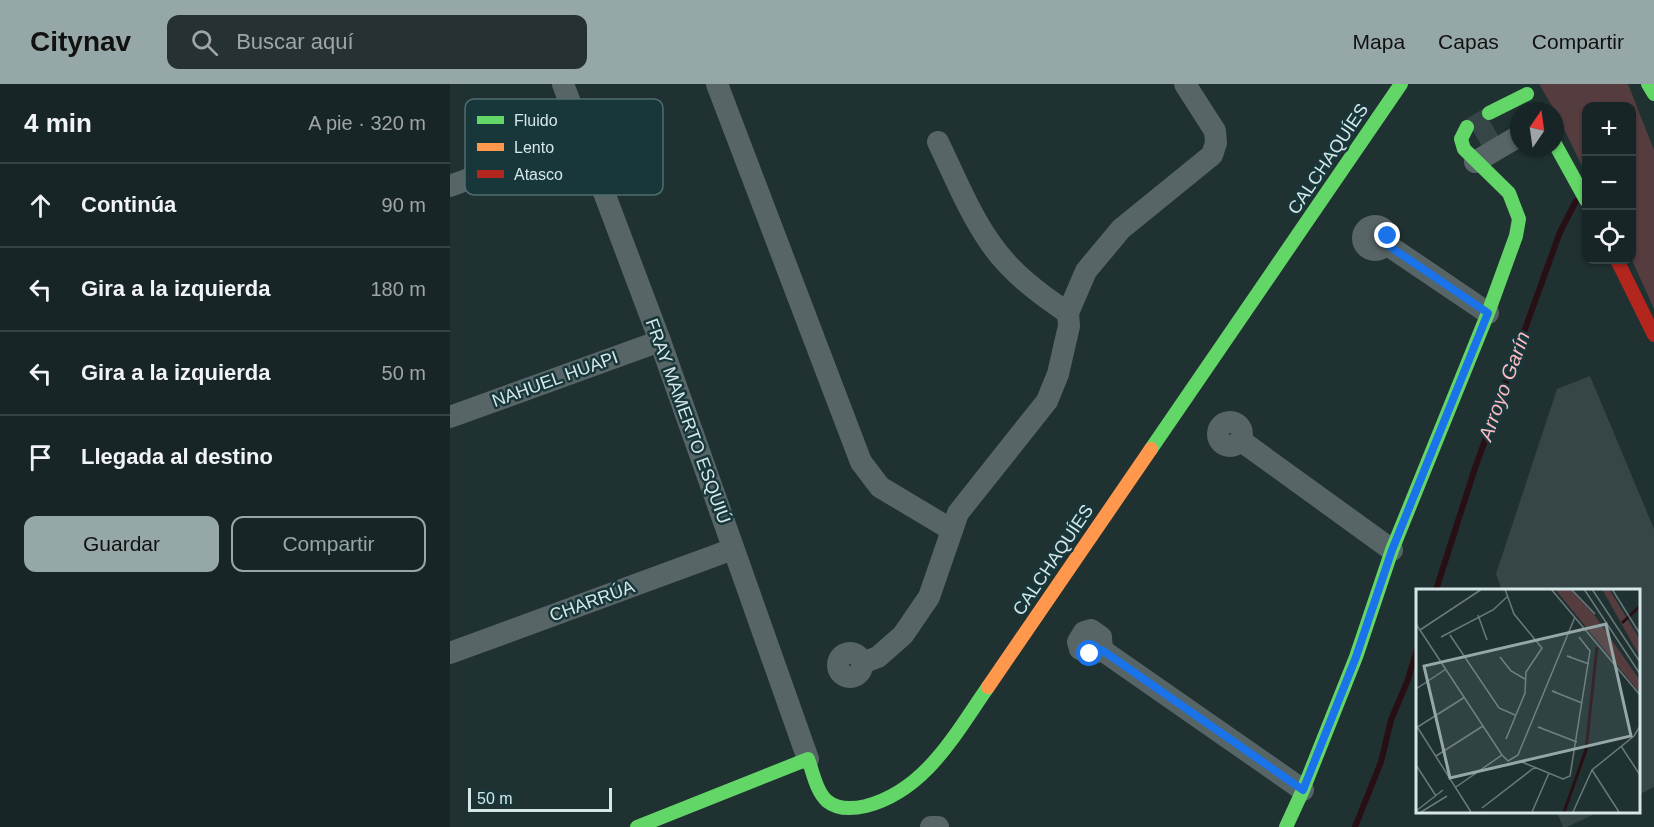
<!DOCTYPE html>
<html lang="es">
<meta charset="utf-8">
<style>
:root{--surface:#182526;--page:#253132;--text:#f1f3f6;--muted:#9fa5a7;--line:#364243;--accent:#96a7a8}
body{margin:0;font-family:Arial,sans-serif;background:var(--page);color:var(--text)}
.controls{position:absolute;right:18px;top:18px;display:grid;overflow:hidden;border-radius:12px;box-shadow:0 2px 4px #0004}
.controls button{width:54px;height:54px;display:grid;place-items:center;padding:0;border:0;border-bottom:2px solid var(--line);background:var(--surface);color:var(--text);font:30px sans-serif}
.compass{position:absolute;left:1060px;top:18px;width:54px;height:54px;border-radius:50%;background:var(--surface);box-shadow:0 2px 4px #0004;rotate:13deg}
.scale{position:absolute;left:18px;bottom:15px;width:144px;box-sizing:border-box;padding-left:6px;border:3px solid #d6e7e8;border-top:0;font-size:16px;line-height:21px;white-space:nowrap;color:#d6e7e8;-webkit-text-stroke:4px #18373a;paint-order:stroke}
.stop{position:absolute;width:18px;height:18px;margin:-14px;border:4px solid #1a73e8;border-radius:50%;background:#fff}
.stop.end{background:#1a73e8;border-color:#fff;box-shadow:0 2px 6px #0008}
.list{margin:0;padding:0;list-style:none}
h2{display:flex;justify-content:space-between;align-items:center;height:78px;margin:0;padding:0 24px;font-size:26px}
h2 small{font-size:20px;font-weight:400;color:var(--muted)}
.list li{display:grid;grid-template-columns:39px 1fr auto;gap:18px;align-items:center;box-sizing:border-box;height:84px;padding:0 24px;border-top:2px solid var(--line)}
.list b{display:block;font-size:22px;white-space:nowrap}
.list em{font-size:20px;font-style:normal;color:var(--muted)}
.actions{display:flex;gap:12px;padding:18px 24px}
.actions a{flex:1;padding:14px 0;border:2px solid var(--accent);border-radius:12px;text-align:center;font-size:21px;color:var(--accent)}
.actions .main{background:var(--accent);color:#111}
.icon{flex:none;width:33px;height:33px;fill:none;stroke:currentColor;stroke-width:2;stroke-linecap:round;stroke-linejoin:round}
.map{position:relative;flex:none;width:1204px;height:743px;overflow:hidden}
header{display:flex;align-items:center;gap:36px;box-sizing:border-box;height:84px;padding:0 30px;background:var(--accent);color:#111}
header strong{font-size:28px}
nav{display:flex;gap:33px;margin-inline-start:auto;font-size:21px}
.search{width:420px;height:54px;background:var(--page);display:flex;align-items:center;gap:15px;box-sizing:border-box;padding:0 21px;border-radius:12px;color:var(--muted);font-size:22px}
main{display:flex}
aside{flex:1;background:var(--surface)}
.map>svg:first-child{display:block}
</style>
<header>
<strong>Citynav</strong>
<div class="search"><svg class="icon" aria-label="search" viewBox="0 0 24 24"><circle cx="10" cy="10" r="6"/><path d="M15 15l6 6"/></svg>Buscar aquí</div>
<nav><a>Mapa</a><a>Capas</a><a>Compartir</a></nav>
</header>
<main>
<aside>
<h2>4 min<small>A pie · 320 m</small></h2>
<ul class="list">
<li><svg class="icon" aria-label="ahead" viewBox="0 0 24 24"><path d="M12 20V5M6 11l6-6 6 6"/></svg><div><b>Continúa</b></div><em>90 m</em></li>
<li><svg class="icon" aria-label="left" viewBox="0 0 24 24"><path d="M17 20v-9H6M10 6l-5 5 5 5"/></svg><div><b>Gira a la izquierda</b></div><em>180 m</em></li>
<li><svg class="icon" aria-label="left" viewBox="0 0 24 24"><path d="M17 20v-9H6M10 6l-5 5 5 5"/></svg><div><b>Gira a la izquierda</b></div><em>50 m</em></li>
<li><svg class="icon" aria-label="arrive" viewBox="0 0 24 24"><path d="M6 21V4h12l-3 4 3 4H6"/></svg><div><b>Llegada al destino</b></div></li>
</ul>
<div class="actions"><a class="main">Guardar</a><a>Compartir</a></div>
</aside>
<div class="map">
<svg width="1204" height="743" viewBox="0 0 1204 743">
<rect width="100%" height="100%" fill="#203132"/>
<polygon fill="#543c3f" points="1089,0 1178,0 1204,66 1204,225 1182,176 1182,22 1136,22 1136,90 1105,27"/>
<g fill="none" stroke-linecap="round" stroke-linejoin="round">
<g stroke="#280f13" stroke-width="6">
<polyline points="986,506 1025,384 1110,148 1126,117"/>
<polyline points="905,743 931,678 941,636 957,598 967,566"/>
</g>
</g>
<g fill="#364647">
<polygon points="1033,25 1050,55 1033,64 1016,35"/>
<polygon points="1140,292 1204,445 1204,703 1188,711 1188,506 1052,506 1046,490 1107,305"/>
<polygon points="1106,726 1153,726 1117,743 1113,743"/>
</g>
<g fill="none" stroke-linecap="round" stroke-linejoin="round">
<g stroke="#586566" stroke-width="22">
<polyline points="113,0 210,257 358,675"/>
<polyline points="267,0 411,378 430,403 502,446"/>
<path d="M488 58C504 91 518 126 539 157 559 187 588 209 618 229"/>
<polyline points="1025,78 1069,52"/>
<polyline points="0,102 133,53"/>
<circle cx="925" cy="154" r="12"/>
<polyline points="936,160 1038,229"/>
<polyline points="0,333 210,257"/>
<circle cx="780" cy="350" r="12"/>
<polyline points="790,356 942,466"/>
<polygon points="641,546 651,553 652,566 640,570 630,565 628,558 634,548"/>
<polyline points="652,566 853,706"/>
<circle cx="400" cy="581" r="12"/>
<polyline points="0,569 283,465"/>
<polyline points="412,579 428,573 453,551 479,513 508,429 597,317 608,290 619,242 618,229 636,187 671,145 762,71 766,59 765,47 735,0"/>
<polyline points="481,743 488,743"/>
</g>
<g stroke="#63d668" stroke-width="14">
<polyline points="1198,0 1204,10"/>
<polyline points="1039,29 1077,10"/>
<polyline points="1105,60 1136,116"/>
<polyline points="701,365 951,0"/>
<path d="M187 743 358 675C363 688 366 707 377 717 388 726 403 725 416 722 476 706 505 650 538 603"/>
<polyline points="836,743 853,706 906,573 942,466 1038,229 1066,152 1069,135 1059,109 1014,65 1011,55 1017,43"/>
</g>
<polyline stroke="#ff974d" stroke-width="14" points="538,603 701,365"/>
<polyline stroke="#b3261e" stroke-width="14" points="1167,176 1204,251"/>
</g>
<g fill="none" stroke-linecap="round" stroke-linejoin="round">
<polyline stroke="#1a73e8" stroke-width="8" points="640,570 652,566 853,706 906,573 942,466 1038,229 936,160 938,152"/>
</g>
<g text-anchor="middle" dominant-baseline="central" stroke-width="5" stroke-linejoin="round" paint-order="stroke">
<g font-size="18" fill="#d6e7e8" stroke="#18373a">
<text transform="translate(878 75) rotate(-56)">CALCHAQUÍES</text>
<text transform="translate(105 295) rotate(-20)">NAHUEL HUAPI</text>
<text transform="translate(238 337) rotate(70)">FRAY MAMERTO ESQUIÚ</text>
<text transform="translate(603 476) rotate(-56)">CALCHAQUÍES</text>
<text transform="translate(142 517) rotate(-20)">CHARRÚA</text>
</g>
<g font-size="20" font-style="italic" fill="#fdbac0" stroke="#18373a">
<text transform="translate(1054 302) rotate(-70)">Arroyo Garín</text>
</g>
</g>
<g transform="translate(966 505)">
<rect width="224" height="224" fill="#203132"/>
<path d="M139 0H154L177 24 223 90V103ZM186 0H193L223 49V66Z" fill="#543c3f"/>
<path fill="none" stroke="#280f13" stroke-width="3" d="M206 34 224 17M148 223 170 161 181 58"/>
<path fill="none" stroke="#697a7b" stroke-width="1.5" d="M89 0 98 25 126 59 110 83 109 104 90 150M135 0 224 106M155 0 179 25M168 0 224 85M176 0 224 73M196 0 224 45M62 26 71 51M0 35 86 166M4 41 66 0M34 46 83 119 99 126M25 48 77 21 92 7M84 68 95 82 109 90M155 68 151 67 173 75M0 100 30 80M140 103 136 102 166 114M0 136 55 223M0 139 49 108M126 139 122 138 161 153M205 157 224 186M20 167 67 137M109 174 106 173 147 190 154 187 174 62 163 48M0 176 20 207M176 181 203 223M40 198 86 166 92 172 102 166 159 28M66 219 119 178M0 222 27 201M5 223 31 207M116 223 133 184M157 223 176 181 218 147 224 137"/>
<path fill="#96a7a8" fill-opacity="0.15" stroke="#96a7a8" stroke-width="3" d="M190 35 215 147 34 189 8 77Z"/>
<rect width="224" height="224" fill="none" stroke="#d6e7e8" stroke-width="3"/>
</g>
<rect x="15" y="15" width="198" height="96" rx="9" fill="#18373a" stroke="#516c6e" stroke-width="1.5"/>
<rect x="27" y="32" width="27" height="8" fill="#63d668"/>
<rect x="27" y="59" width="27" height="8" fill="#ff974d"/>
<rect x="27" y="86" width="27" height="8" fill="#b3261e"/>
<g font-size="16" fill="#d6e7e8">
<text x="64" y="42">Fluido</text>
<text x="64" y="69">Lento</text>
<text x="64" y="96">Atasco</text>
</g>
</svg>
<div class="controls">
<button>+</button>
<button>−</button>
<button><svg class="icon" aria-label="locate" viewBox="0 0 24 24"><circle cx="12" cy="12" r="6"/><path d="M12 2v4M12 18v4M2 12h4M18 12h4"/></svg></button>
</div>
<svg class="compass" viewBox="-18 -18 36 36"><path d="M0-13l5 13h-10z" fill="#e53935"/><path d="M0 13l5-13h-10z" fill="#9fa5a7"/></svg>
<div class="scale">50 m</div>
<div class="stop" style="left:640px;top:570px"></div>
<div class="stop end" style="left:938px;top:152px"></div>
</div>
</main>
